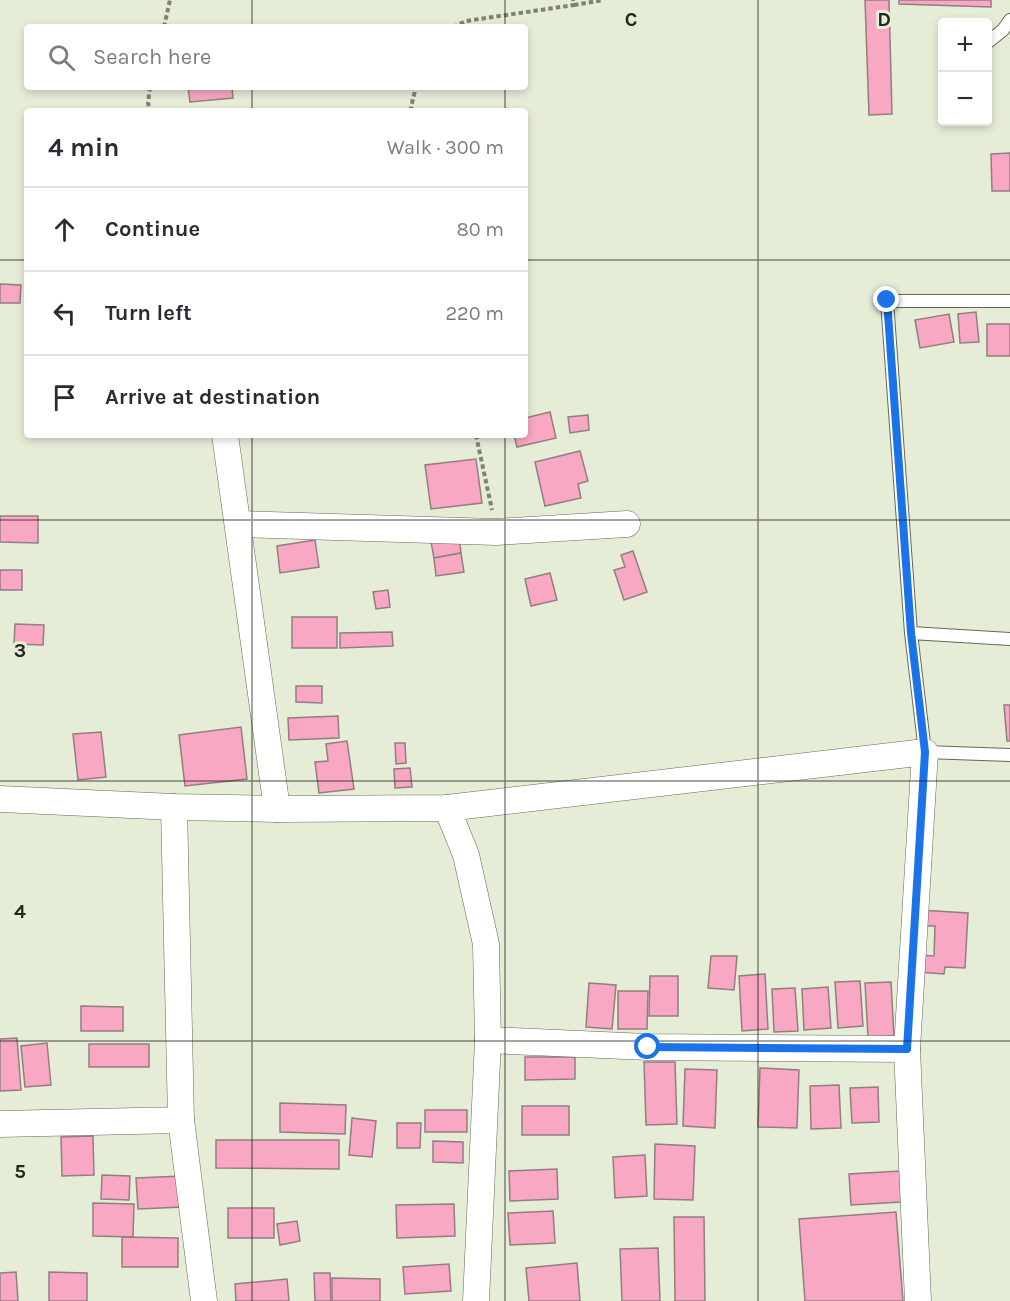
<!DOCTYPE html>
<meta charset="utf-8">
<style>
:root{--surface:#fff;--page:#f7f7f7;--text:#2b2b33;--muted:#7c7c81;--line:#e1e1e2}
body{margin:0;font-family:Karla,sans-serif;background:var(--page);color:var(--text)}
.controls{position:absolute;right:18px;top:18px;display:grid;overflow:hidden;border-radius:6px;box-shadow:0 3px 9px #0003}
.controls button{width:54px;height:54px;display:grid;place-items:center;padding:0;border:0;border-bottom:2px solid var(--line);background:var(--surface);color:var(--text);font:30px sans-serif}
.stop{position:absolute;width:18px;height:18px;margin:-14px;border:4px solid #1a73e8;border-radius:50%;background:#fff}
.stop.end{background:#1a73e8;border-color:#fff;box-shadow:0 2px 6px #0008}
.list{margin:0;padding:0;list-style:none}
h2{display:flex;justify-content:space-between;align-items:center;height:78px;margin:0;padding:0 24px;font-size:26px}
h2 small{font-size:20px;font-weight:400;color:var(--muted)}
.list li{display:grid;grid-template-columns:39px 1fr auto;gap:18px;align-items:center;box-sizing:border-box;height:84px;padding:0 24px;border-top:2px solid var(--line)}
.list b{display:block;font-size:22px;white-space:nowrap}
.list em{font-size:20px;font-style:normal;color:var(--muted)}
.icon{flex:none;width:33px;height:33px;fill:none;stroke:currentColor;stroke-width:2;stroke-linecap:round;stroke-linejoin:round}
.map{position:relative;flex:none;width:1010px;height:1301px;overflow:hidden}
.search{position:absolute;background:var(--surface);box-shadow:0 3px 9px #0003;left:24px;top:24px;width:504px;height:66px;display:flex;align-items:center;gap:15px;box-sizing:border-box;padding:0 21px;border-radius:6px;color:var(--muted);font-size:22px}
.panel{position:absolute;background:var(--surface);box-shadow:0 3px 9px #0003;left:24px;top:108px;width:504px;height:330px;border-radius:6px}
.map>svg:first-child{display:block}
</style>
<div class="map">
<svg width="1010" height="1301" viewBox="0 0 1010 1301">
<rect width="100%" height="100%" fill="#e6edd7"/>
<g fill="#f8a8c2" stroke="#937d83" stroke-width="1.5">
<polygon points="865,0 889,0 892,114 869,115"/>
<polygon points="899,0 991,0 991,7 899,4"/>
<polygon points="188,87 232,87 233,98 190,102"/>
<polygon points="1010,153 1010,191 992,191 991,154"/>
<polygon points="0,284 21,285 20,303 0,303"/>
<polygon points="976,312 979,342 960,343 958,314"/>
<polygon points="949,314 954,342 920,348 915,320"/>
<rect x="987" y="324" width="23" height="32"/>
<polygon points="550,412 556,438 517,447 514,435 525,435 525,418"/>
<polygon points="588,415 589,430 570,433 568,417"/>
<polygon points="580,451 588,481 578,484 581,498 545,506 535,462"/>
<polygon points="476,459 482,503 431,509 425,465"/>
<polygon points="0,516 38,516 38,543 0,542"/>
<polygon points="459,537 461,553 434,558 431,542"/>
<polygon points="315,540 319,567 280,573 277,546"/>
<polygon points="633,551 647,592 624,600 614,570 625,567 621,555"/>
<polygon points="461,553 464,572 436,576 434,558"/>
<rect x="0" y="570" width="22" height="20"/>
<polygon points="550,573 557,600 531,606 525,579"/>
<polygon points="388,590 390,607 376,609 373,592"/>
<rect x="292" y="617" width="45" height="31"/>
<polygon points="15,624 44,625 43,645 14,644"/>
<polygon points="392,632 393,646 340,648 340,633"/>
<polygon points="296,686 322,686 322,703 296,702"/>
<polygon points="1004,705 1010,705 1010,741 1007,741"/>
<polygon points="338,716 339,738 289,740 288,718"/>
<polygon points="241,727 247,779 185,786 179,735"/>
<polygon points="101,732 106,777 78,780 73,734"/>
<polygon points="347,741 354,789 319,793 315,762 328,761 326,744"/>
<polygon points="395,743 405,743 406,763 396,764"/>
<polygon points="410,768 412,787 395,788 394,769"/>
<polygon points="920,910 968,913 965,968 945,967 944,974 918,972 918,955 934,956 935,926 920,926"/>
<polygon points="711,956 737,956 734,990 708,988"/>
<polygon points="765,974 768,1029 742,1031 739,976"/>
<polygon points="650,976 678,976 678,1016 649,1016"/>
<polygon points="860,981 863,1026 838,1028 835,982"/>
<polygon points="891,982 894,1036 868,1037 865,983"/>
<polygon points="589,983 616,985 612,1029 586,1027"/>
<polygon points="828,987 831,1028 804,1030 802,989"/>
<polygon points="795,988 798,1031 774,1032 772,989"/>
<polygon points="618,991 648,991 647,1029 618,1029"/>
<polygon points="81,1006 123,1007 123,1031 81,1031"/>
<polygon points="17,1038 21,1090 0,1091 0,1039"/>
<polygon points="47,1043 51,1085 25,1087 21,1046"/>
<rect x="89" y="1044" width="60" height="23"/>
<polygon points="525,1057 575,1057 575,1079 525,1080"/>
<polygon points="644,1062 675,1062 677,1124 646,1125"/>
<polygon points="760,1068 799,1070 797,1128 758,1127"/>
<polygon points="685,1069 717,1070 715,1128 683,1126"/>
<polygon points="839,1085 841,1128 811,1129 810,1086"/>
<polygon points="878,1087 879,1122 852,1123 850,1088"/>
<polygon points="280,1103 346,1105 345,1134 280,1132"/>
<rect x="522" y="1106" width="47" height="29"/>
<rect x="425" y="1110" width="42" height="22"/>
<polygon points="352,1118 376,1121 372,1157 349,1155"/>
<polygon points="397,1123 421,1123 420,1148 397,1148"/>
<polygon points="93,1136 94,1175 62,1176 61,1137"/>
<polygon points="216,1140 339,1140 339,1169 216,1168"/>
<polygon points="433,1141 463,1142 463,1163 433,1162"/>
<polygon points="655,1144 695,1146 693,1200 654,1199"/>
<polygon points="645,1155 647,1196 615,1198 613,1157"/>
<polygon points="557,1169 558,1199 510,1201 509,1171"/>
<polygon points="900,1171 901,1202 851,1205 849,1174"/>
<polygon points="102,1175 130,1176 129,1200 101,1199"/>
<polygon points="182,1176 183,1207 138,1209 136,1178"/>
<polygon points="93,1203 134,1204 133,1237 93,1236"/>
<polygon points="454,1204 455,1236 397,1238 396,1205"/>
<rect x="228" y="1208" width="46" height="30"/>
<polygon points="553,1211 555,1243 510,1245 508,1213"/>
<polygon points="896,1212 903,1301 805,1301 799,1219"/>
<polygon points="674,1217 704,1217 705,1301 675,1301"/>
<polygon points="297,1221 300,1241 280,1245 277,1224"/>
<polygon points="122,1237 178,1238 178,1267 122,1267"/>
<polygon points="658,1248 660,1301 622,1301 620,1249"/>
<polygon points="577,1263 580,1301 529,1301 526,1268"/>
<polygon points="449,1264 451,1291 405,1294 403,1267"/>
<polygon points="16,1272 18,1301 0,1301 0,1273"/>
<polygon points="49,1272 87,1273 87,1301 49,1301"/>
<polygon points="314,1273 330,1273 331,1301 315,1301"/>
<polygon points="332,1278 380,1279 380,1301 332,1301"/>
<polygon points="287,1279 289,1301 236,1301 235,1284"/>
</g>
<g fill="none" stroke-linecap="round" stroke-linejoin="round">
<g stroke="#646957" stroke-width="14">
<g id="service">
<polyline points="988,42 1003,30 1010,20"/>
<polyline points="911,633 887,301 1010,301"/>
<polyline points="1010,639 911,633 925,752 1010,755"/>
</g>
</g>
<g stroke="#646957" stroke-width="27">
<g id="minor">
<polyline points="225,435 277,809"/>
<polyline points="238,524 496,532 627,524"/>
<polyline points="0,799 174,807 277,809 447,808 925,752 907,1049 918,1301"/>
<polyline points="447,808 466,855 486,944 488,1040 476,1301"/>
<polyline points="488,1040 648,1047 907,1049"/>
<polyline points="181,1120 204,1301"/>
<polyline points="0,1124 181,1120 174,807"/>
</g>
</g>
<g stroke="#7e8274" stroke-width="4" stroke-dasharray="4.5 3" stroke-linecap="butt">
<polyline points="574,5 603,0"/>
<polyline points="164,27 170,0"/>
<polyline points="453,27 466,21 574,5 573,0"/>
<polyline points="150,87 148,103 150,111"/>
<polyline points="412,111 411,107 416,87"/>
<polyline points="476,435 492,510"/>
</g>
<use href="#service" stroke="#fff" stroke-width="12"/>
<use href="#minor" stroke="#fff" stroke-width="26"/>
</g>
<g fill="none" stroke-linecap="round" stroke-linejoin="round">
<polyline stroke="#1a73e8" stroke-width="8" points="648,1047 907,1049 925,752 911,633 887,300"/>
</g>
<path fill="none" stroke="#24271f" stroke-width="1.5" stroke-opacity="0.55" d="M252 0V27M505 0V27M758 0V1301M252 87V111M505 87V111M0 260H27M525 260H1010M252 435V1301M505 435V1301M0 520H1010M0 781H1010M0 1041H1010"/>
<g font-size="20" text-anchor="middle" font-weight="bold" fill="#24271f" stroke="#e6edd7" stroke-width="6" stroke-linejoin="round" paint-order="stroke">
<text x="631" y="26">C</text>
<text x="884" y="26">D</text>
<text x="20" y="657">3</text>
<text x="20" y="918">4</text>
<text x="20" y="1178">5</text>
</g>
</svg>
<div class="controls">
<button>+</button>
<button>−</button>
</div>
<div class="stop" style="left:648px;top:1047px"></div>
<div class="stop end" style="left:887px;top:300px"></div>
<div class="search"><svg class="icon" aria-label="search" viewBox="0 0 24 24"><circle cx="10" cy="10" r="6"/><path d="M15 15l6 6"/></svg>Search here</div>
<section class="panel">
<h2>4 min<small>Walk · 300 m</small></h2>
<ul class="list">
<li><svg class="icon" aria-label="ahead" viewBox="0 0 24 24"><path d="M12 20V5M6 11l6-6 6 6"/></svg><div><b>Continue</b></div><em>80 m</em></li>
<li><svg class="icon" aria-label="left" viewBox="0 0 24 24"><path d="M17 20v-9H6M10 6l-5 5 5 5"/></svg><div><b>Turn left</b></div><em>220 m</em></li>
<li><svg class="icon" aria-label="arrive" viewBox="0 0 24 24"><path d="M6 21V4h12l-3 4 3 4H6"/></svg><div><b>Arrive at destination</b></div></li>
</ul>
</section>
</div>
